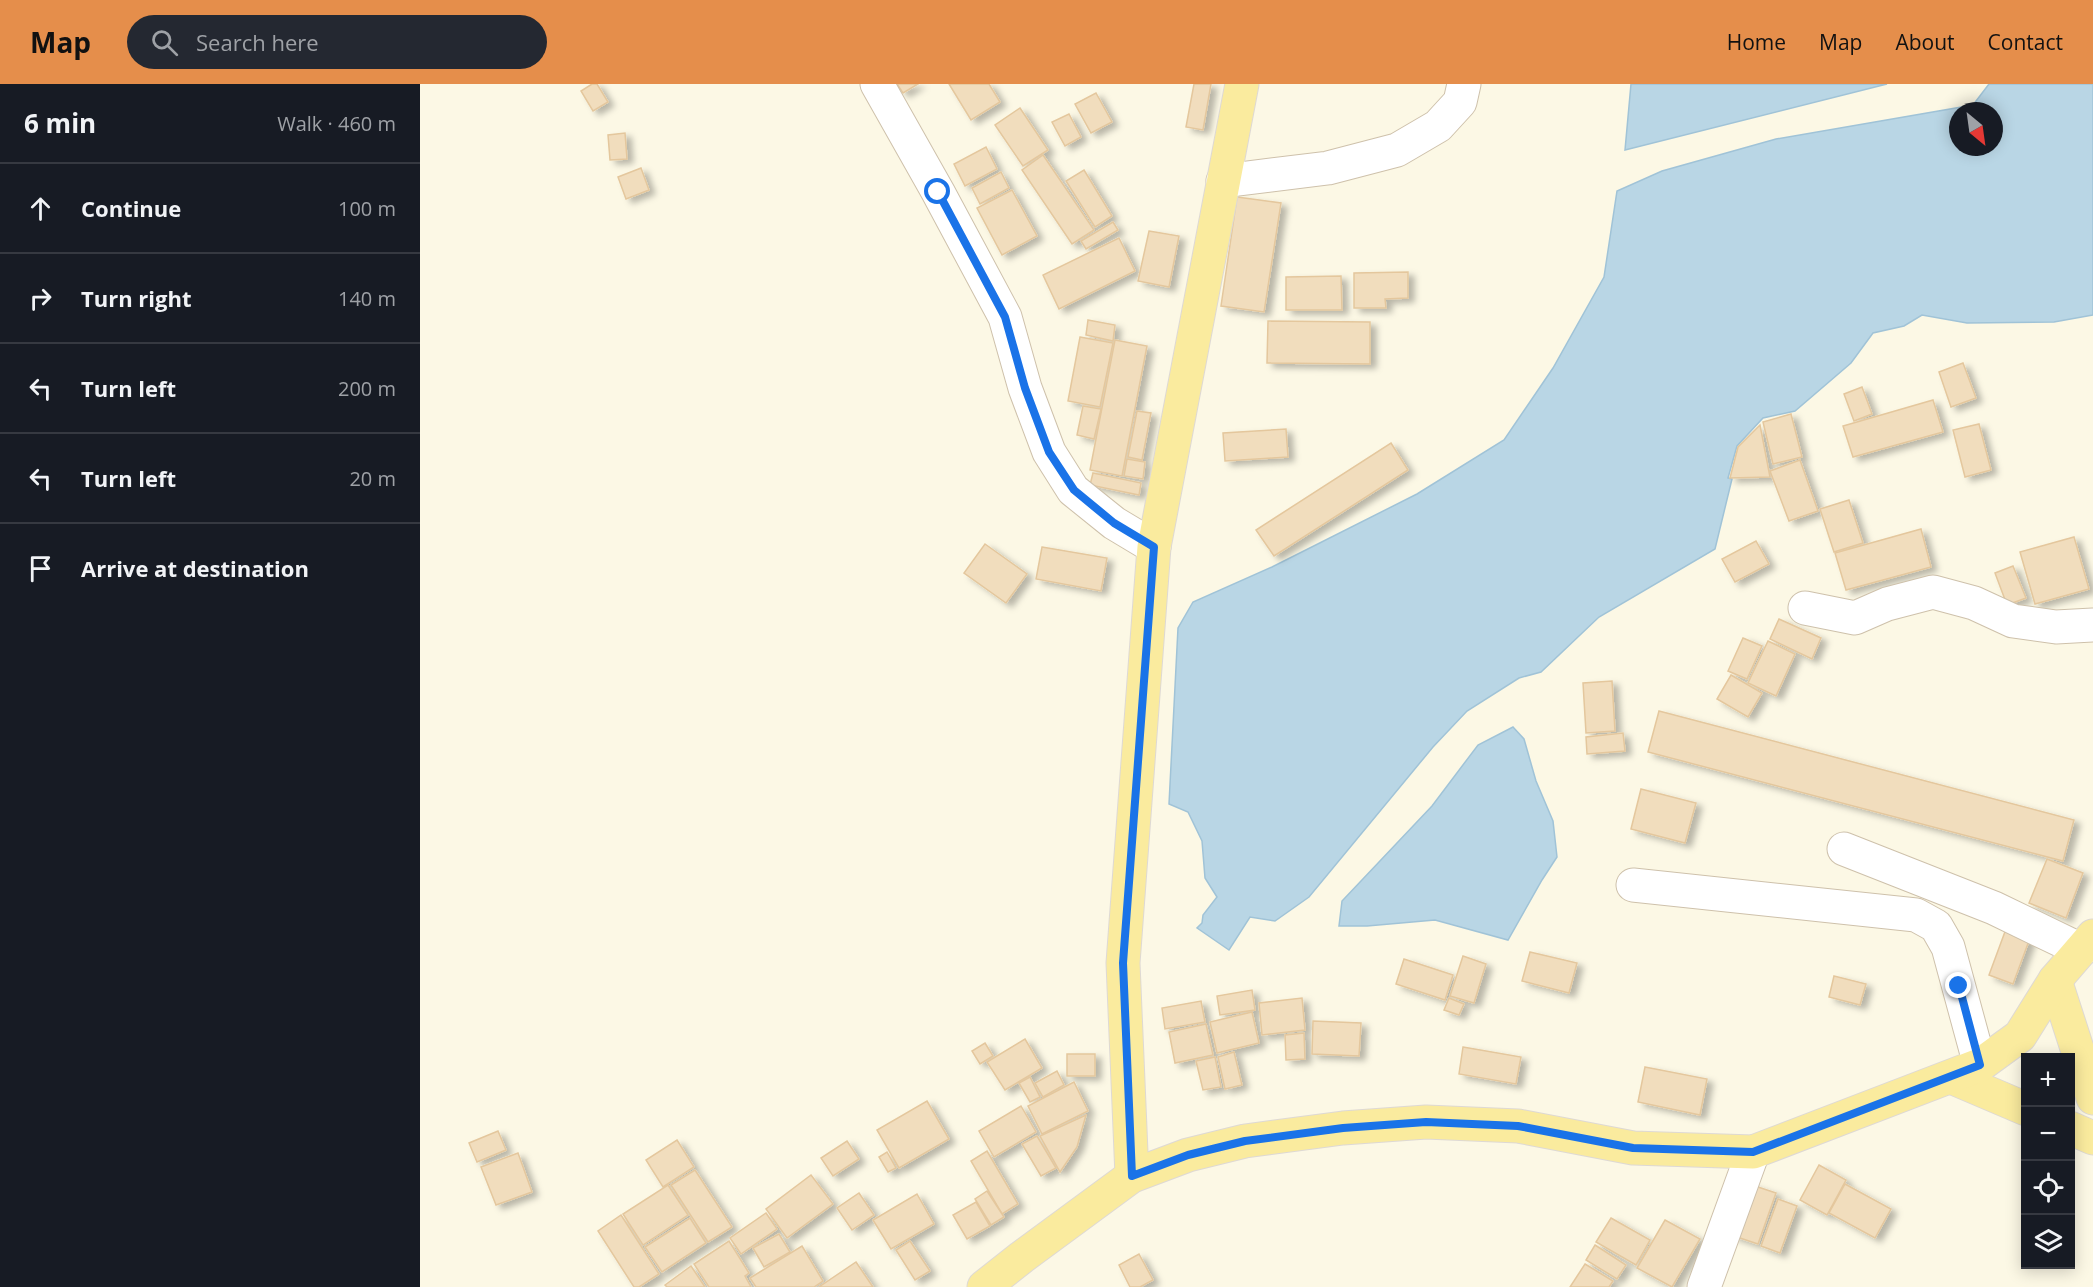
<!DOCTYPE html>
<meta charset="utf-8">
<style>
:root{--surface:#171b24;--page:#242831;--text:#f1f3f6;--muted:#9ea1a6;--line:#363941;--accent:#e58e4b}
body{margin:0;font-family:"Open Sans",sans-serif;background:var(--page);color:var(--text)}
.controls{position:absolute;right:18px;bottom:18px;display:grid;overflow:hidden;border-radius:0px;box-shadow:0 3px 15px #0003}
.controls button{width:54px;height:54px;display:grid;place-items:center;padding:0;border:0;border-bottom:2px solid var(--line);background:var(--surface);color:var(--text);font:30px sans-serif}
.compass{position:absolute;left:1529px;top:18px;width:54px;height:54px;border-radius:50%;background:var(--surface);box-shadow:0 3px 15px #0003;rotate:151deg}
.stop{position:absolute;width:18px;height:18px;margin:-14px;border:4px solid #1a73e8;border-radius:50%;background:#fff}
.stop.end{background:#1a73e8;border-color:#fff;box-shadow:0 2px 6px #0008}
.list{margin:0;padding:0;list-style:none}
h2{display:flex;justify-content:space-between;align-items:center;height:78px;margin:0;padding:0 24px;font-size:26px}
h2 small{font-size:20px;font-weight:400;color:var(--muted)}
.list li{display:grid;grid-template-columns:39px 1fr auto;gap:18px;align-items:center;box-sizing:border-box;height:90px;padding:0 24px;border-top:2px solid var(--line)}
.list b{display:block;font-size:22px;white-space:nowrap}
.list em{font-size:20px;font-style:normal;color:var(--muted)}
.icon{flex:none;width:33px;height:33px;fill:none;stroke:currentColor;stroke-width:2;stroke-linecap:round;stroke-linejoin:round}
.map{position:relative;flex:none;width:1673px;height:1203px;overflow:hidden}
header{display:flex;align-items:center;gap:36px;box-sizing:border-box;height:84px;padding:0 30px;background:var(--accent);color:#111}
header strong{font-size:28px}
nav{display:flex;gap:33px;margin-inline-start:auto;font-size:21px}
.search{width:420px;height:54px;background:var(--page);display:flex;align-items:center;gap:15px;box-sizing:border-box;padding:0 21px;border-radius:33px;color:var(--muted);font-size:22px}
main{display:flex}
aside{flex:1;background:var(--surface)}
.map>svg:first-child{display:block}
</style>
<header>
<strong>Map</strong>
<div class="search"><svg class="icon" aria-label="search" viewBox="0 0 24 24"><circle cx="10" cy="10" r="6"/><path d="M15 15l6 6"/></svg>Search here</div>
<nav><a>Home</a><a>Map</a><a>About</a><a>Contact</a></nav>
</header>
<main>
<aside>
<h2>6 min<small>Walk · 460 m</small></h2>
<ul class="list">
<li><svg class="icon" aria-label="ahead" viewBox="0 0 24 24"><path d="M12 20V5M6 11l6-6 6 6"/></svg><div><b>Continue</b></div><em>100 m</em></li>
<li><svg class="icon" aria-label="right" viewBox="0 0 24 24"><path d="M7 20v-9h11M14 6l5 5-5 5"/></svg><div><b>Turn right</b></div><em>140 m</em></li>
<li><svg class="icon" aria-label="left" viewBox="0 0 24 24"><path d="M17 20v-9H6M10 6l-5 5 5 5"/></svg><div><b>Turn left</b></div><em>200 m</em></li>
<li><svg class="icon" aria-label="left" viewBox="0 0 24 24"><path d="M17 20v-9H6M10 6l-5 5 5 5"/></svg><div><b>Turn left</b></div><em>20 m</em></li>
<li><svg class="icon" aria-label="arrive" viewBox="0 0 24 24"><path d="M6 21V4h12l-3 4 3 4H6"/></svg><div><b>Arrive at destination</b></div></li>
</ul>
</aside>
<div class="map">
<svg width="1673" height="1203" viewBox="0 0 1673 1203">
<defs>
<filter id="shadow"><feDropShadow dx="6" dy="4" stdDeviation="3" flood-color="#0004"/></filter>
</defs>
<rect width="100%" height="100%" fill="#fcf8e5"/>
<g fill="#b9d6e5" stroke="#a0c3d7" stroke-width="1.5" fill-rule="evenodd">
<polygon points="1211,0 1467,0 1205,66"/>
<path d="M1569 0H1673V231L1634 238 1547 239 1502 231 1484 242 1453 249 1431 279 1375 327 1343 334 1317 362 1308 394 1312 395 1295 465 1179 533 1121 588 1099 594 1047 627 1013 663 889 813 855 837 830 833 809 866 777 844 782 839 783 831 797 813 785 794 782 757 768 728 749 720 758 544 773 518 852 483 997 410 1084 356 1133 284 1184 193 1197 107 1242 87 1356 55 1553 21ZM1538 27H1574V63H1538Z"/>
<polygon points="1093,643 1104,655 1116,697 1133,737 1137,773 1122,796 1088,856 1015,836 947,842 919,842 922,817 1012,722 1058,661"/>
</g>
<g fill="#f1ddbd" stroke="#e4c79d" stroke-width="1.5" filter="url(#shadow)">
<polygon points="172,0 177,0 188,18 173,27 161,7"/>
<polygon points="477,0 498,0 483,9"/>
<polygon points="529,0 569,0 580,18 551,36"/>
<polygon points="774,0 791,0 783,46 766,43"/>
<polygon points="676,9 692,38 671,49 655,20"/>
<polygon points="600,24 628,66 603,82 575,41"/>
<polygon points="649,30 661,53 645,62 632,38"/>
<polygon points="205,49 207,75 190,76 188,51"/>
<polygon points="566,63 577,85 545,102 534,80"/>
<polygon points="623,71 674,146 652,160 602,86"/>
<polygon points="221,84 229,106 206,115 198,93"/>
<polygon points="664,86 692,132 675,143 646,97"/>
<polygon points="581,88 589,104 560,120 552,104"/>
<polygon points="592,106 617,152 582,171 557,124"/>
<polygon points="817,113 861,119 844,228 801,222"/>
<polygon points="693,138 698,146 666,165 661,157"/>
<polygon points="729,147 759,152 749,203 718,197"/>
<polygon points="699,154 715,187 639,225 623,191"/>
<polygon points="988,188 988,214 965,215 966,224 934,224 934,189"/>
<polygon points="921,192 922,226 866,226 866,193"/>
<polygon points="668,236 695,241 693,257 666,251"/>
<polygon points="848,237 950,238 950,280 847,279"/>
<polygon points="660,253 693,259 680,323 648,317"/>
<polygon points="695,256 727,262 702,392 670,386"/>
<polygon points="1543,279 1556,314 1531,323 1519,288"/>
<polygon points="1442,303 1452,330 1434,337 1424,310"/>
<polygon points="1513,316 1523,348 1433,373 1423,342"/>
<polygon points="663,322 681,325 674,355 657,351"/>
<polygon points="717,327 731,329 722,376 708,373"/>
<polygon points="1371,330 1382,373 1353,380 1343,338"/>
<polygon points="1559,340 1571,386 1545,393 1533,346"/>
<polygon points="1340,341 1350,393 1310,394 1318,363"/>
<polygon points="866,345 868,373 805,377 803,349"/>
<polygon points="971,359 988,386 854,472 836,446"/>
<polygon points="707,375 725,378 723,395 704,392"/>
<polygon points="1380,376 1398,427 1369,437 1350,387"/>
<polygon points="673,389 721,399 719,411 670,401"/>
<polygon points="1429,416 1443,459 1414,468 1400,425"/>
<polygon points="1501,445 1511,483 1426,506 1415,469"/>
<polygon points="1654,453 1669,505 1615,520 1600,468"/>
<polygon points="1336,457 1349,480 1315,498 1302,475"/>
<polygon points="565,460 607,490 586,519 544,489"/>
<polygon points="622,463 687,474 681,507 616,495"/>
<polygon points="1593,482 1606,514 1587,521 1575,489"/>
<polygon points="1359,535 1401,554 1392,575 1350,555"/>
<polygon points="1323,554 1342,562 1327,595 1308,587"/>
<polygon points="1348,557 1375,570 1356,612 1328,599"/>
<polygon points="1311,591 1342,609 1328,633 1297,615"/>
<polygon points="1192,597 1195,647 1166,649 1163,599"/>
<polygon points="1239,627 1654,736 1643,777 1228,668"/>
<polygon points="1203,649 1205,667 1167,670 1166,653"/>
<polygon points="1221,705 1276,719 1265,759 1211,745"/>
<polygon points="1627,775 1663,789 1646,834 1609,819"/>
<polygon points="1586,845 1610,854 1593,900 1569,891"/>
<polygon points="1110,868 1157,879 1149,909 1102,897"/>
<polygon points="1043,872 1066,880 1054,919 1030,912"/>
<polygon points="984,875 1033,891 1025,916 976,900"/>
<polygon points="1414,892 1446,900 1440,921 1409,913"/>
<polygon points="832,906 835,926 800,931 797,912"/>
<polygon points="882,914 885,946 842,951 839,919"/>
<polygon points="1029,914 1044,920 1039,931 1024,926"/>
<polygon points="781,917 785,938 745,945 742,924"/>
<polygon points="832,928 839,959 797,969 790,938"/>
<polygon points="893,937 941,939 939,972 892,970"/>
<polygon points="786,940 793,971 755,979 749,948"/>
<polygon points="884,949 885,975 866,976 865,951"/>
<polygon points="605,955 622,984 585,1006 567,978"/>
<polygon points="565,959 573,972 560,980 552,967"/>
<polygon points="1043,963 1101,973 1096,1000 1039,990"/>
<polygon points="814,968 822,1001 805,1005 798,973"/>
<rect x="647" y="970" width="28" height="22"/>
<polygon points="795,973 801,1003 783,1006 776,977"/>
<polygon points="1225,983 1287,995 1280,1031 1218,1018"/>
<polygon points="637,987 644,1001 623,1013 615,999"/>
<polygon points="610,993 620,1013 610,1018 599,999"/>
<polygon points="654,998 668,1027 622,1050 608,1022"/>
<polygon points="507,1017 529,1055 479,1084 457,1046"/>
<polygon points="601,1022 616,1048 574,1073 559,1047"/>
<polygon points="666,1031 657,1063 640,1088 620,1052"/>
<polygon points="78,1047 86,1066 57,1078 49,1059"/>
<polygon points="617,1052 636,1084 621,1092 602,1060"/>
<polygon points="257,1056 274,1083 243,1103 226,1076"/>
<polygon points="427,1057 439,1075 413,1092 401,1074"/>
<polygon points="567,1067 598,1120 582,1130 551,1077"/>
<polygon points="467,1068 476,1084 468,1088 459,1073"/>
<polygon points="98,1069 112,1108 76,1121 61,1083"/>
<polygon points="1399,1081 1426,1096 1407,1131 1380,1116"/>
<polygon points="275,1086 312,1143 288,1158 251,1101"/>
<polygon points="391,1091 413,1120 367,1154 346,1125"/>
<polygon points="1329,1100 1356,1109 1338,1160 1311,1151"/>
<polygon points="1425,1100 1471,1125 1455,1154 1409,1129"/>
<polygon points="248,1101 268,1131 223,1161 203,1130"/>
<polygon points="567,1107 584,1133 571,1141 555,1115"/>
<polygon points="439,1109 454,1131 432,1146 417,1124"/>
<polygon points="497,1110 514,1140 471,1165 453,1136"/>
<polygon points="1358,1115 1377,1122 1360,1169 1341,1162"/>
<polygon points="556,1118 570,1142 547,1155 533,1131"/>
<polygon points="346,1129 357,1145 321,1170 310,1154"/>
<polygon points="201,1131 239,1190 219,1203 214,1203 178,1147"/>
<polygon points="270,1134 286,1159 242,1188 225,1163"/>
<polygon points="1191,1134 1230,1156 1216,1181 1176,1158"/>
<polygon points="1245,1136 1280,1155 1252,1203 1217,1184"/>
<polygon points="359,1150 370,1168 344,1183 333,1164"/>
<polygon points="309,1157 329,1189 325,1192 331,1203 289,1203 274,1180"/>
<polygon points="490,1157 510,1187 495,1196 476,1166"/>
<polygon points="1175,1161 1206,1181 1197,1195 1166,1176"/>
<polygon points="382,1162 403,1197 394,1203 336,1203 330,1194"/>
<polygon points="719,1170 733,1196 720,1203 710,1203 699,1181"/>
<polygon points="436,1178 453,1203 399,1203"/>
<polygon points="1165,1180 1193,1197 1189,1203 1150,1203"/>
<polygon points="271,1182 285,1203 247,1203 245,1201"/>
</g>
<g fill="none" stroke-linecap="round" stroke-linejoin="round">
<g stroke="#cec1ab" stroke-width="35">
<g id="minor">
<polyline points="457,0 518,108 585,233 605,304 629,368 653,406 694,439 734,463"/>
<polyline points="803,97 908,84 977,66 1018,42 1040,18 1044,0"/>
<polyline points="1385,524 1435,534 1467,520 1513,508 1554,519 1593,537 1636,543 1673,541"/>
<polyline points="1424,765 1574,824 1661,866"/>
<polyline points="1213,801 1496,831 1516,842 1528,863 1560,981"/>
<polyline points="1284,1203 1333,1068"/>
</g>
</g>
<g stroke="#ded9d4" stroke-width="35">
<g id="major">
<polyline points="1635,896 1673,1014"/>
<polyline points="1531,993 1606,1025"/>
<polyline points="1650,1044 1673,1054"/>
<polyline points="712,1092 703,879 734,463 822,0"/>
<polyline points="564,1203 602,1173 712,1092 768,1071 825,1057 923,1044 1006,1038 1098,1042 1213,1064 1333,1068 1560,981 1600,952 1635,896 1673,852"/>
</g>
</g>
<use href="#minor" stroke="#fff" stroke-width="33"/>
<use href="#major" stroke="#faeb9e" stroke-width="33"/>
</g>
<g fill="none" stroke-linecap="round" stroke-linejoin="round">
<polyline stroke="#1a73e8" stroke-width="8" points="518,108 585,233 605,304 629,368 654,406 694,439 734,463 703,879 712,1092 768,1071 825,1057 923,1044 1006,1038 1098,1042 1213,1064 1333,1068 1560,981 1539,902"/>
</g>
</svg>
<div class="controls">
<button>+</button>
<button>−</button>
<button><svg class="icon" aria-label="locate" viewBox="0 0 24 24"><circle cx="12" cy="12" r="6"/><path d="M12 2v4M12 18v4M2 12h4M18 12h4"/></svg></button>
<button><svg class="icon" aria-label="layers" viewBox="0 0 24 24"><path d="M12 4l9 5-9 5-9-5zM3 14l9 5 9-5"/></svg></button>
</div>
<svg class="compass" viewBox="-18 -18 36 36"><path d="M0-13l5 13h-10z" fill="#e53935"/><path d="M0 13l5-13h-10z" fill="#9ea1a6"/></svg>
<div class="stop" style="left:518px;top:108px"></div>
<div class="stop end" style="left:1539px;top:902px"></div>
</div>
</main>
